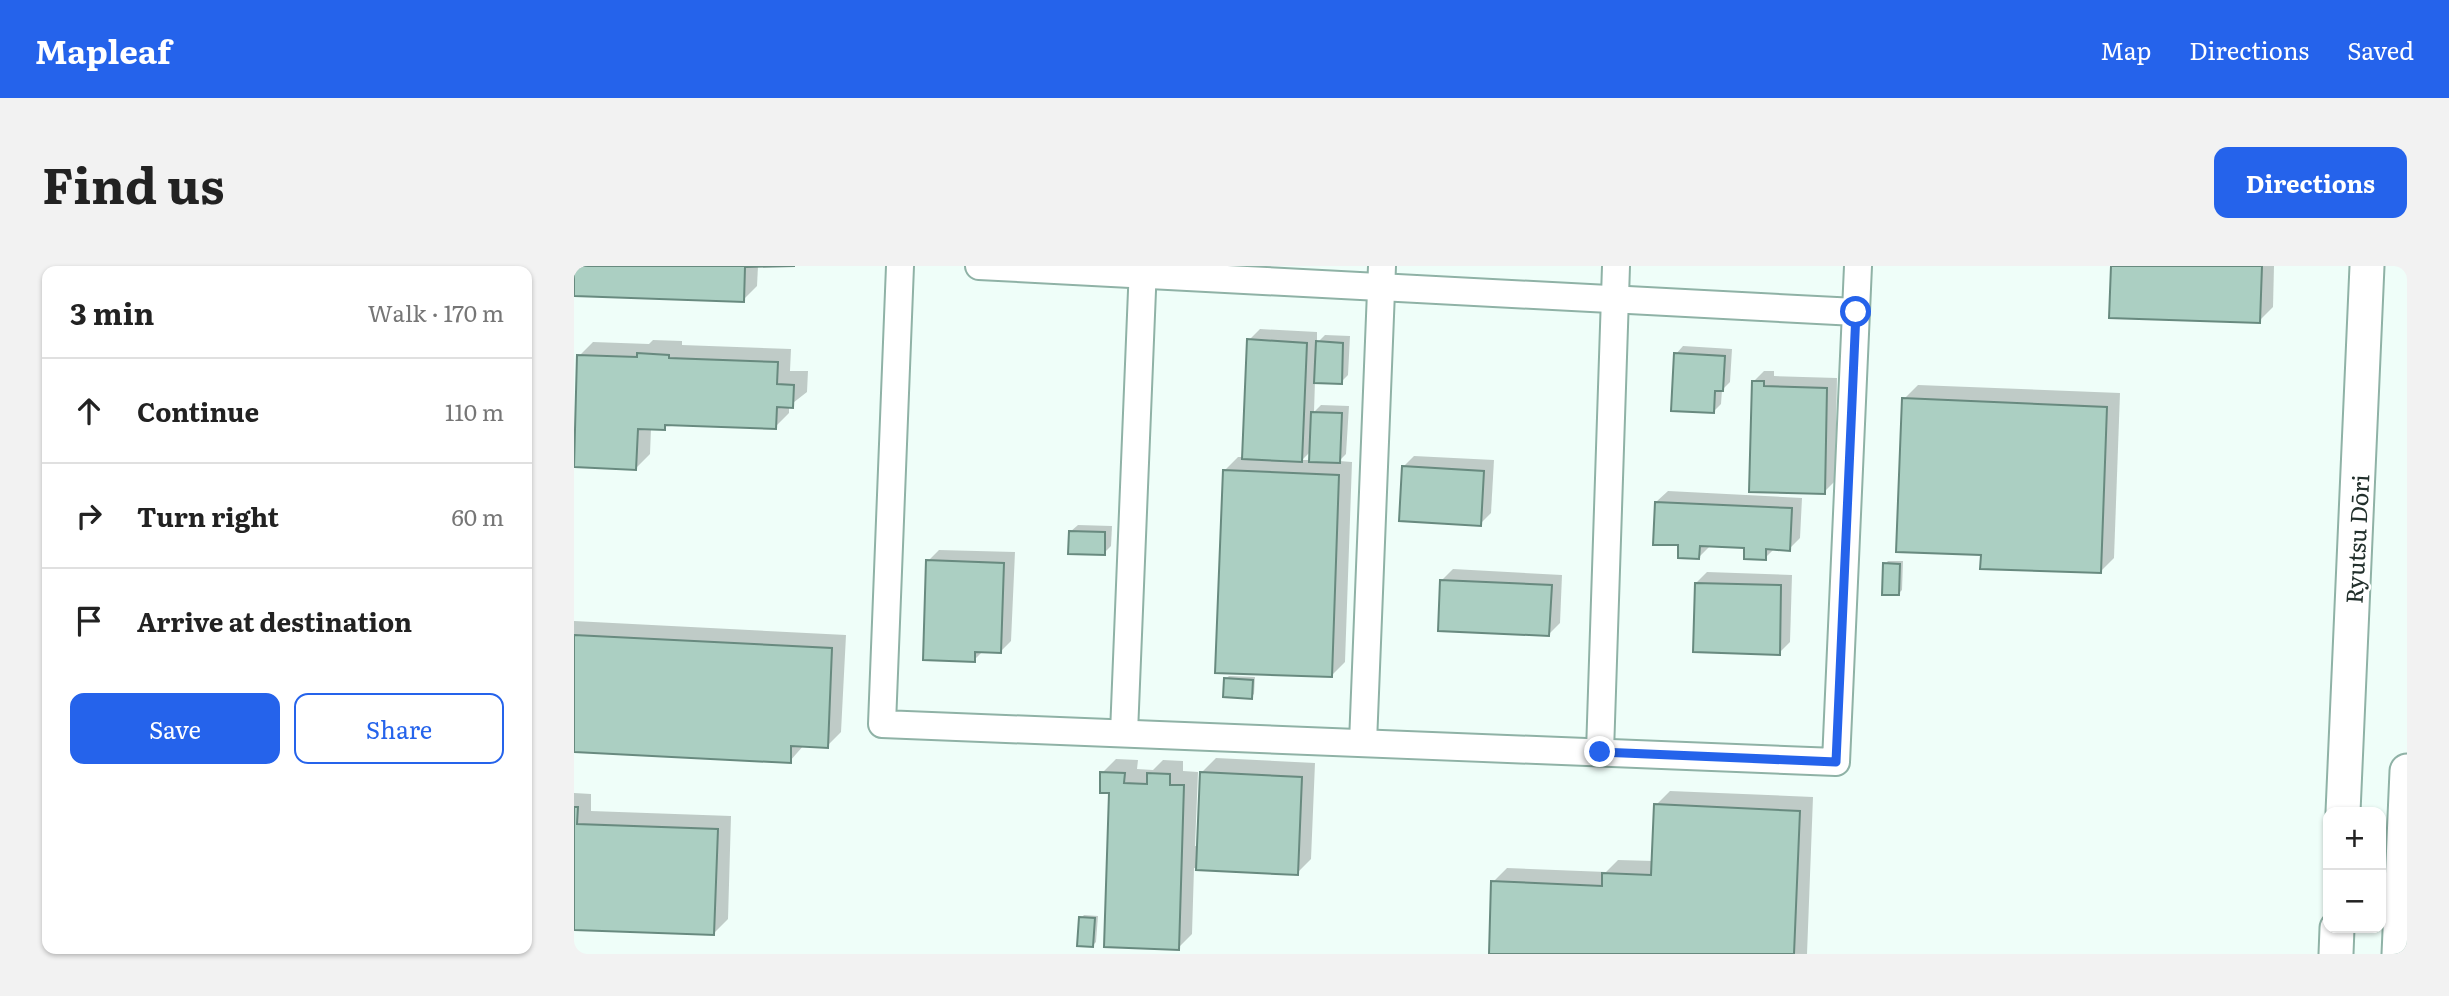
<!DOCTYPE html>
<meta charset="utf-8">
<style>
:root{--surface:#fff;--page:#f2f2f2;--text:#222;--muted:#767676;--line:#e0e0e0;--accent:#2563eb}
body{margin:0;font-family:Literata,serif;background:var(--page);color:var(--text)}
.controls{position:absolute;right:21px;bottom:21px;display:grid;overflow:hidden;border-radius:14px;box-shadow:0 2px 5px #0004}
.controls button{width:63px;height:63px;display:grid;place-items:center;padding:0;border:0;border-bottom:2px solid var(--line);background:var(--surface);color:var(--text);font:35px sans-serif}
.stop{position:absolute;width:21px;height:21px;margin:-16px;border:5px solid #2563eb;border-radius:50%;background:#fff}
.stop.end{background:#2563eb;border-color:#fff;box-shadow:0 2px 7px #0008}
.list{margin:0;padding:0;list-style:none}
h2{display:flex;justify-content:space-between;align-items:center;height:91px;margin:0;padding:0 28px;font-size:30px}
h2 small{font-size:23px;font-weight:400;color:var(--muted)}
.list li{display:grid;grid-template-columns:46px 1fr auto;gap:21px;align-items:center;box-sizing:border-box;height:105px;padding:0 28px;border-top:2px solid var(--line)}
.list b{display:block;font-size:26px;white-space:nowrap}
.list em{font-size:23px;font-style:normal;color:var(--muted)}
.actions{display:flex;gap:14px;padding:21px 28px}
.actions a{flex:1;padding:16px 0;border:2px solid var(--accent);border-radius:14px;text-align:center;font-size:24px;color:var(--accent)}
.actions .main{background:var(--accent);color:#fff}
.icon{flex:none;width:38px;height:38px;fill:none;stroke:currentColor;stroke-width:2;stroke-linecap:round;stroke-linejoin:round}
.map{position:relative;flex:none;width:1833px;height:688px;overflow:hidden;border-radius:14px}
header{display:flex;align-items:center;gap:42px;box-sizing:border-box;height:98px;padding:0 35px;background:var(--accent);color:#fff}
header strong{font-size:33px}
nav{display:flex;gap:38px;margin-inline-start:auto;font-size:24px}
.intro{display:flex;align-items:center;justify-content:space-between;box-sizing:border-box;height:168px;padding:0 42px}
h1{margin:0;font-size:49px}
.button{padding:18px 32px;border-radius:14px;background:var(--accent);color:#fff;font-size:24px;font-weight:700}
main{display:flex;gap:42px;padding:0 42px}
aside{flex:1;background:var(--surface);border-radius:14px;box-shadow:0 2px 5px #0004}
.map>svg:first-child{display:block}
</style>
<header>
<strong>Mapleaf</strong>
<nav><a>Map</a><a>Directions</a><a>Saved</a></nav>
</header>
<div class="intro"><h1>Find us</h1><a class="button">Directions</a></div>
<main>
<aside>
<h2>3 min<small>Walk · 170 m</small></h2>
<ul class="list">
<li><svg class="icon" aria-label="ahead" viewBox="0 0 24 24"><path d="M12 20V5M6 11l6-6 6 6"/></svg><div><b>Continue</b></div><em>110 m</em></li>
<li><svg class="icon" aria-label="right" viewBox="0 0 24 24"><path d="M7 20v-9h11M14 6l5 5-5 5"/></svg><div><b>Turn right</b></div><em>60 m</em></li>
<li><svg class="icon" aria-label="arrive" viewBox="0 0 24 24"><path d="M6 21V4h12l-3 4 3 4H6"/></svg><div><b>Arrive at destination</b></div></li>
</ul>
<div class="actions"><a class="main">Save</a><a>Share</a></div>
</aside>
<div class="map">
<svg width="1833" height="688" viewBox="0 0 1833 688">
<rect width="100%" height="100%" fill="#effef9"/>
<g fill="#0003" fill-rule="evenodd">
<polygon points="0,0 184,0 183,20 169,34 0,28"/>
<polygon points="1539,0 1700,0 1699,41 1685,55"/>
<path d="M686 63 743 66V77L751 69 776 70 774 109 767 116 741 115 740 146 747 139 775 140 772 188 765 195 778 196 771 396 757 410 650 205 664 191H669L675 74ZM737 185V194H728Z"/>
<polygon points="79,74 108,75 108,79 217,83 216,105 234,105 233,126 215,140 215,147 201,161 96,157 90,162 77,162 76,188 62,202 5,90 19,76 75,78"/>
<polygon points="1109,80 1158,83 1156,116 1148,124 1147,138 1140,145 1102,88"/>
<polygon points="1190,105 1200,105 1200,110 1263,112 1261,215 1250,226 1179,116"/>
<polygon points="1344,119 1546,127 1540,292 1526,306 1409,288 1330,133"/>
<polygon points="840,190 920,194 917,247 906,258 829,201"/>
<polygon points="1094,225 1228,232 1226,272 1215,283 1201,282 1191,292 1172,281 1136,280 1125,291 1106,278 1082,236"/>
<polygon points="504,259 538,260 537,280 530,287 496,266"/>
<polygon points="365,284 441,286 437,375 426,386 409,385 400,394 354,295"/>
<polygon points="1314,295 1329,295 1328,324 1325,327 1311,298"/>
<polygon points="879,303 988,309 986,357 975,368 868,314"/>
<polygon points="1133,306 1218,309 1216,376 1205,387 1122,317"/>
<polygon points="0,355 272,369 267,466 253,480 230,479 216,495 0,484"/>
<polygon points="655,410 681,411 680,428 677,431 651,413"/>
<polygon points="642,492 741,497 737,593 723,607 620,602 618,668 604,682 528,507 542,493 564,494 563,503 579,504 589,494 609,495 609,505 624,506 621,580 625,580 628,506"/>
<polygon points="1096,525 1239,531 1233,688 916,688 919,616 933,602 1032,606 1044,594 1080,595 1082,539"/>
<polygon points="0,527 17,528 17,545 157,550 154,653 140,667 0,662"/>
<polygon points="510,649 524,650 522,676 519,679 507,652"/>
</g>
<g fill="#abcfc2" stroke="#688a7f" stroke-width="2">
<polygon points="0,0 221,0 171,1 170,36 0,30"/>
<polygon points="1537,0 1688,0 1686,57 1535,52"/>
<polygon points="673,73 733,77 728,196 668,193"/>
<polygon points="742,75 769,77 768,118 740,117"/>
<polygon points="63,87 95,89 95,92 204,96 203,118 220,119 219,142 203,141 202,163 91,159 91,164 64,163 62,204 0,201 3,89 63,91"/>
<polygon points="1100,87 1151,90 1149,125 1141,125 1140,147 1097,145"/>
<polygon points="1178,115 1190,115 1190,120 1253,122 1251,228 1175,226"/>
<polygon points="1328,132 1533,141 1527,307 1406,303 1407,289 1322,286"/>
<polygon points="737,146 768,147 766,197 735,196"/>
<polygon points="828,200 910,205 907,260 825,255"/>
<polygon points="649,204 765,209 758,411 641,407"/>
<polygon points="1081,236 1218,242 1216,285 1192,283 1192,294 1170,293 1170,282 1126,280 1125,293 1104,292 1104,279 1079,279"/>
<polygon points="495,265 531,266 531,289 494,288"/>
<polygon points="352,294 430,297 427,387 401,386 401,396 349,394"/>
<polygon points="1309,297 1326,298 1325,329 1308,329"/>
<polygon points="866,314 978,319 975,370 864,365"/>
<polygon points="1121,317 1207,319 1206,389 1119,386"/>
<polygon points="0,369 258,382 254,482 217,480 217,497 0,486"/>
<polygon points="650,412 679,414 678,433 649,431"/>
<polygon points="526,506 551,507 550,517 573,518 573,507 596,508 596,519 610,519 605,684 530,681 535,527 526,527"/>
<polygon points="626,506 728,511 724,609 622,604"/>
<polygon points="1080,538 1226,545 1220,688 915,688 917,615 1028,620 1028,607 1077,609"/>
<polygon points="0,541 4,541 3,558 144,563 140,669 0,664"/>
<polygon points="505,651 521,652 519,681 503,680"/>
</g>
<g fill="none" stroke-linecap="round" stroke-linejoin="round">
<g stroke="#8fb2a6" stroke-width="30">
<g id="minor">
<polyline points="326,0 308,458 1262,496 1284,0"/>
<polyline points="405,0 1282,46"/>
<polyline points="550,467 569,0"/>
<polyline points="789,477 808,0"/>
<polyline points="1026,486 1042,0"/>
</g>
</g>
<g stroke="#8fb2a6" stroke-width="37">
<g id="tertiary">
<polyline points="1769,546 1793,0"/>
<polyline points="1762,688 1763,662"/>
<polyline points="1825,688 1833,505"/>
</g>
</g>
<use href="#minor" stroke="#fff" stroke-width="26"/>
<use href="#tertiary" stroke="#fff" stroke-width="33"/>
</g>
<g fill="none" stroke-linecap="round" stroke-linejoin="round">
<polyline stroke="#2563eb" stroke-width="9" points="1026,486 1262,496 1282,46"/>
</g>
<g text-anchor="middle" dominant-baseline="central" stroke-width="5" stroke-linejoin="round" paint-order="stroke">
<g font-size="23" fill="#212f2b" stroke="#fff">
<text transform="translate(1782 273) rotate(-87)">Ryutsu Dōri</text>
</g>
</g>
</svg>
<div class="controls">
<button>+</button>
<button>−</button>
</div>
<div class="stop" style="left:1282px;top:46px"></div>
<div class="stop end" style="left:1026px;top:486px"></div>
</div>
</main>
